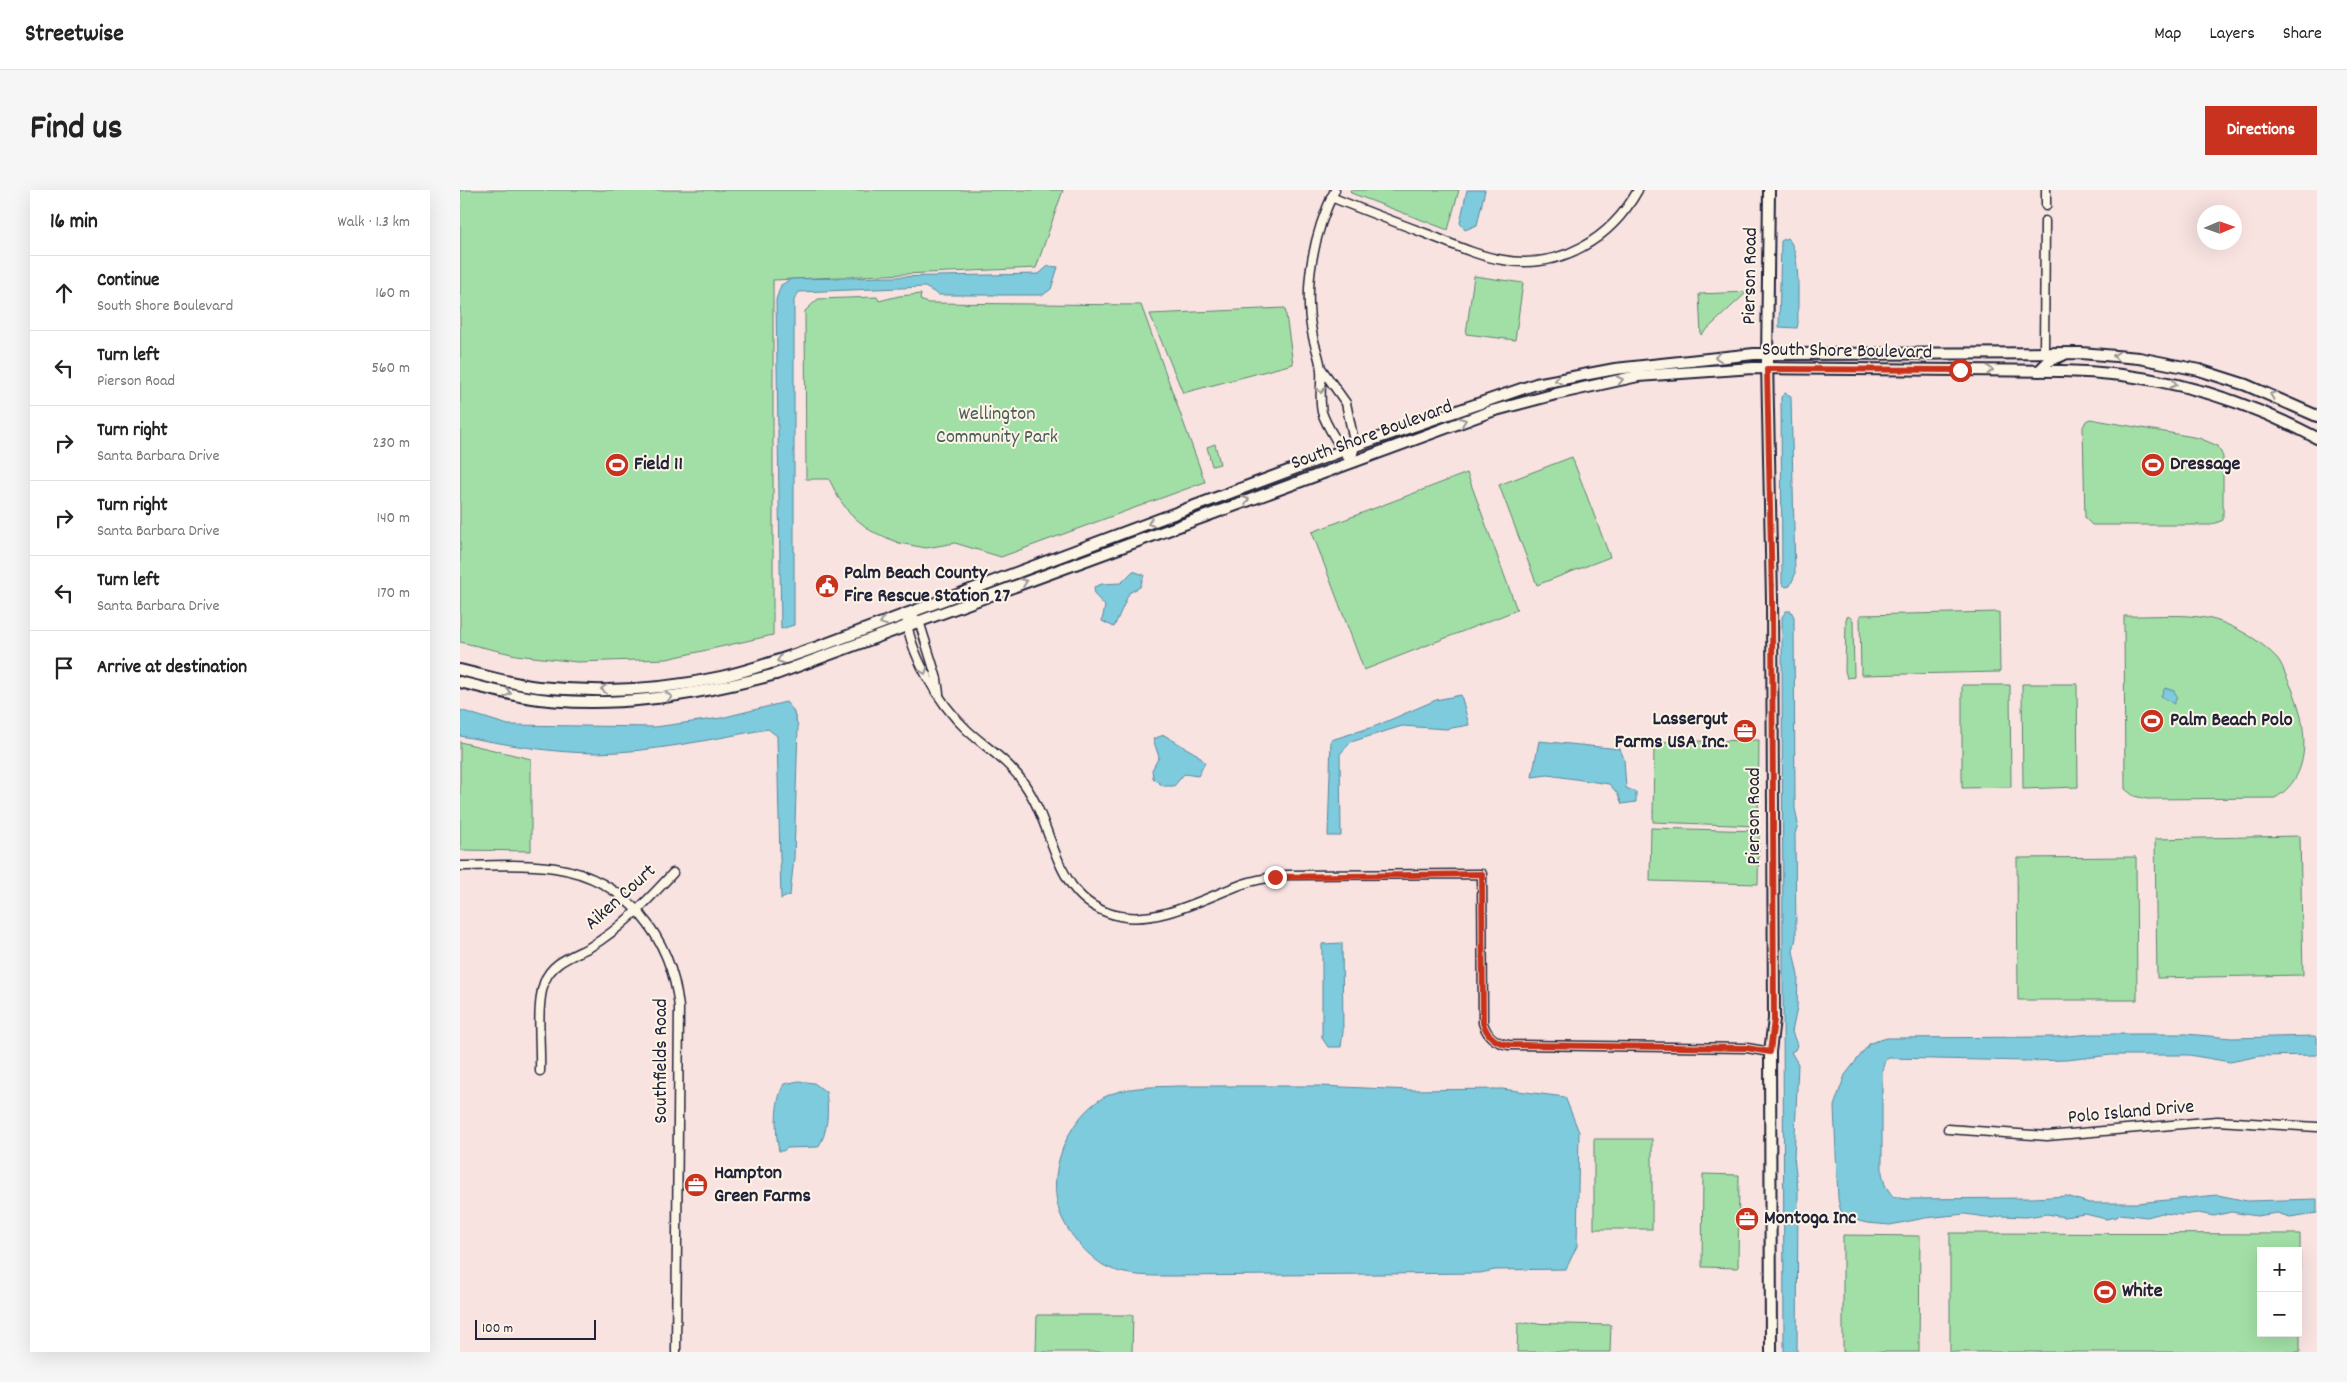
<!DOCTYPE html>
<meta charset="utf-8">
<style>
:root{--surface:#fff;--page:#f6f6f6;--text:#222;--muted:#767676;--line:#e0e0e0;--accent:#c8321e}
body{margin:0;font-family:Dekko,sans-serif;background:var(--page);color:var(--text)}
.controls{position:absolute;right:15px;bottom:15px;display:grid;overflow:hidden;border-radius:0px;box-shadow:0 5px 20px #0002}
.controls button{width:45px;height:45px;display:grid;place-items:center;padding:0;border:0;border-bottom:1px solid var(--line);background:var(--surface);color:var(--text);font:25px sans-serif}
.compass{position:absolute;left:1737px;top:15px;width:45px;height:45px;border-radius:50%;background:var(--surface);box-shadow:0 5px 20px #0002;rotate:88deg}
.scale{position:absolute;left:15px;bottom:12px;width:121px;box-sizing:border-box;padding-left:5px;border:2px solid #22223b;border-top:0;font-size:14px;line-height:18px;white-space:nowrap;color:#22223b;-webkit-text-stroke:4px #fcf5e5;paint-order:stroke}
.stop{position:absolute;width:15px;height:15px;margin:-11px;border:4px solid #c8321e;border-radius:50%;background:#fff}
.stop.end{background:#c8321e;border-color:#fff;box-shadow:0 1px 5px #0008}
.list{margin:0;padding:0;list-style:none}
h2{display:flex;justify-content:space-between;align-items:center;height:65px;margin:0;padding:0 20px;font-size:21px}
h2 small{font-size:16px;font-weight:400;color:var(--muted)}
.list li{display:grid;grid-template-columns:32px 1fr auto;gap:15px;align-items:center;box-sizing:border-box;height:75px;padding:0 20px;border-top:1px solid var(--line)}
.list b{display:block;font-size:19px;white-space:nowrap}
.list p{margin:0;font-size:16px;white-space:nowrap;color:var(--muted)}
.list em{font-size:16px;font-style:normal;color:var(--muted)}
.icon{flex:none;width:28px;height:28px;fill:none;stroke:currentColor;stroke-width:2;stroke-linecap:round;stroke-linejoin:round}
.map{position:relative;flex:none;width:1857px;height:1162px;overflow:hidden;border-radius:0px}
header{display:flex;align-items:center;gap:30px;box-sizing:border-box;height:70px;padding:0 25px;background:var(--surface);border-bottom:1px solid var(--line)}
header strong{font-size:24px}
nav{display:flex;gap:28px;margin-inline-start:auto;font-size:18px}
.intro{display:flex;align-items:center;justify-content:space-between;box-sizing:border-box;height:120px;padding:0 30px}
h1{margin:0;font-size:35px}
.button{padding:12px 22px;border-radius:0px;background:var(--accent);color:#fff;font-size:18px;font-weight:700}
main{display:flex;gap:30px;padding:0 30px}
aside{flex:1;background:var(--surface);border-radius:0px;box-shadow:0 5px 20px #0002}
.map>svg:first-child{display:block}
</style>
<header>
<strong>Streetwise</strong>
<nav><a>Map</a><a>Layers</a><a>Share</a></nav>
</header>
<div class="intro"><h1>Find us</h1><a class="button">Directions</a></div>
<main>
<aside>
<h2>16 min<small>Walk · 1.3 km</small></h2>
<ul class="list">
<li><svg class="icon" aria-label="ahead" viewBox="0 0 24 24"><path d="M12 20V5M6 11l6-6 6 6"/></svg><div><b>Continue</b><p>South Shore Boulevard</p></div><em>160 m</em></li>
<li><svg class="icon" aria-label="left" viewBox="0 0 24 24"><path d="M17 20v-9H6M10 6l-5 5 5 5"/></svg><div><b>Turn left</b><p>Pierson Road</p></div><em>560 m</em></li>
<li><svg class="icon" aria-label="right" viewBox="0 0 24 24"><path d="M7 20v-9h11M14 6l5 5-5 5"/></svg><div><b>Turn right</b><p>Santa Barbara Drive</p></div><em>230 m</em></li>
<li><svg class="icon" aria-label="right" viewBox="0 0 24 24"><path d="M7 20v-9h11M14 6l5 5-5 5"/></svg><div><b>Turn right</b><p>Santa Barbara Drive</p></div><em>140 m</em></li>
<li><svg class="icon" aria-label="left" viewBox="0 0 24 24"><path d="M17 20v-9H6M10 6l-5 5 5 5"/></svg><div><b>Turn left</b><p>Santa Barbara Drive</p></div><em>170 m</em></li>
<li><svg class="icon" aria-label="arrive" viewBox="0 0 24 24"><path d="M6 21V4h12l-3 4 3 4H6"/></svg><div><b>Arrive at destination</b></div></li>
</ul>
</aside>
<div class="map">
<svg width="1857" height="1162" viewBox="0 0 1857 1162">
<rect width="100%" height="100%" fill="#f8e3e1"/>
<filter id="ink" filterUnits="userSpaceOnUse"><feTurbulence type="fractalNoise" baseFrequency=".02" numOctaves="2"/><feDisplacementMap in="SourceGraphic" scale="10" xChannelSelector="R" yChannelSelector="G"/><feConvolveMatrix kernelMatrix="1 2 1 2 8 2 1 2 1" color-interpolation-filters="sRGB"/></filter>
<g filter="url(#ink)">
<g fill="#a2dfa6" stroke="#628070" fill-rule="evenodd">
<polygon points="0,0 603,0 576,78 313,90 313,445 207,469 117,472 56,465 0,452"/>
<polygon points="890,0 999,0 988,40 891,3"/>
<polygon points="1014,86 1063,93 1055,150 1006,144"/>
<polygon points="1287,102 1241,145 1239,104"/>
<polygon points="461,104 460,110 468,113 681,115 745,292 541,367 495,353 466,358 439,353 411,341 390,324 378,307 369,289 346,289 345,121 358,109 417,107 419,111 439,106"/>
<polygon points="825,118 833,174 723,203 690,124"/>
<polygon points="1630,229 1739,248 1758,256 1763,267 1763,330 1751,335 1632,335 1625,328 1623,237 1626,231"/>
<polygon points="755,254 760,274 752,276 747,257"/>
<polygon points="1112,267 1150,367 1077,395 1039,295"/>
<polygon points="1007,283 1057,420 904,480 852,342"/>
<polygon points="1539,422 1540,482 1401,485 1400,425"/>
<polygon points="1388,426 1393,430 1394,487 1387,488 1385,481 1386,429"/>
<path d="M1664 426C1695 427 1738 421 1766 434 1785 442 1803 453 1817 468 1822 473 1824 482 1827 488 1846 525 1857 584 1815 608L1687 609 1674 606 1665 599Z"/>
<polygon points="1562,494 1617,494 1618,597 1563,599"/>
<polygon points="1502,495 1550,495 1551,597 1502,598"/>
<polygon points="1299,550 1298,636 1193,632 1194,552"/>
<polygon points="0,552 71,569 71,661 0,660"/>
<polygon points="1191,638 1299,641 1298,694 1190,691"/>
<polygon points="1840,646 1843,785 1697,788 1695,649"/>
<polygon points="1676,667 1677,810 1558,810 1557,668"/>
<rect x="1134" y="949" width="58" height="90"/>
<polygon points="1243,984 1279,985 1278,1078 1242,1077"/>
<path d="M1490 1043 1840 1044V1162H1490ZM1801 1061H1838V1143H1801Z"/>
<polygon points="1383,1045 1460,1046 1459,1162 1383,1162"/>
<polygon points="577,1125 673,1125 672,1162 576,1162"/>
<polygon points="1058,1133 1151,1135 1150,1162 1057,1162"/>
</g>
<g fill="#7ecbdd" stroke="#59879c">
<polygon points="1007,0 1025,0 1017,35 1005,40 1000,33"/>
<path d="M1327 48C1342 59 1337 114 1338 133L1337 138 1319 137 1321 51Z"/>
<polygon points="588,76 598,77 591,99 583,105 479,105 465,97 339,102 334,110 334,435 321,439 316,110 321,95 331,89 579,84"/>
<polygon points="1325,203 1331,206 1335,385 1330,396 1326,397 1322,394 1321,207"/>
<polygon points="673,381 684,385 680,397 669,403 654,437 642,431 645,416 635,405 634,397 642,394 661,393"/>
<polygon points="1326,421 1331,421 1334,427 1335,618 1338,634 1335,644 1336,748 1333,761 1338,786 1337,818 1332,842 1337,855 1335,860 1331,862 1338,874 1334,967 1338,1000 1337,1162 1324,1162 1322,427"/>
<polygon points="1705,498 1714,501 1717,507 1714,514 1701,506"/>
<polygon points="1001,505 1009,535 986,539 942,536 891,552 880,564 881,646 868,646 871,550 916,536 976,510"/>
<path d="M326 512 333 520 338 536 334 668 330 705 321 709 317 546 308 539C251 549 194 562 136 563 91 563 44 554 0 546V520L48 535 195 537 261 528Z"/>
<polygon points="704,545 738,565 745,573 738,586 724,584 714,596 703,596 693,588 692,580 699,567 693,549"/>
<polygon points="1079,551 1160,559 1164,569 1166,598 1176,602 1176,612 1162,614 1158,604 1149,594 1088,585 1072,587"/>
<polygon points="882,753 883,842 881,857 868,857 862,848 862,754"/>
<polygon points="1632,844 1726,844 1772,848 1854,846 1857,847 1857,865 1800,866 1770,872 1729,865 1651,865 1607,870 1567,871 1429,868 1425,870 1422,881 1422,983 1425,995 1433,1007 1446,1009 1573,1008 1607,1006 1629,1013 1677,1013 1758,1005 1787,1011 1857,1009 1857,1023 1830,1027 1817,1023 1797,1026 1771,1022 1754,1026 1738,1023 1722,1025 1702,1023 1687,1027 1660,1024 1657,1027 1646,1029 1625,1024 1604,1027 1587,1024 1566,1027 1541,1026 1533,1028 1505,1024 1465,1028 1430,1035 1407,1033 1386,1028 1381,1022 1378,1009 1374,916 1385,885 1410,853 1427,848 1595,847"/>
<path d="M339 891 354 893 366 902C369 919 368 944 358 957L327 958 323 961H319C315 941 314 912 324 894Z"/>
<path d="M719 896H859L951 900 1042 899 1105 907 1119 942 1117 1056 1106 1079 1035 1080 1020 1083 714 1086C691 1086 664 1087 643 1075 623 1062 601 1036 597 1012 589 973 613 919 651 904 672 896 697 897 719 896Z"/>
</g>
<g fill="none" stroke-linecap="round" stroke-linejoin="round">
<g stroke="#22223b" stroke-width="11">
<g id="street">
<path d="M875 0C854 42 843 96 852 142 854 155 860 167 861 180 862 193 859 209 862 222 865 233 883 263 891 271"/>
<polyline points="1586,0 1586,16"/>
<path d="M871 7C903 20 935 32 967 44 992 54 1017 66 1043 70 1100 80 1151 49 1178 0"/>
<polyline points="1584,163 1585,31"/>
<polyline points="861,178 886,213 895,256 891,271"/>
<path d="M446 423C448 462 479 514 508 541 528 559 550 572 565 595 597 641 593 713 660 726 700 734 746 707 783 694 798 689 812 687 827 685L1022 684 1023 833C1027 846 1035 853 1049 855L1287 858 1310 862"/>
<polyline points="446,423 459,431 477,489 479,504"/>
<path d="M0 676C31 676 64 673 95 678 167 689 211 747 219 817L216 1162"/>
<path d="M80 881C81 855 76 817 84 793 91 772 113 766 130 757 162 738 188 710 213 683"/>
<polyline points="1488,939 1587,946 1757,931 1857,937"/>
</g>
</g>
<g stroke="#22223b" stroke-width="14">
<g id="secondary">
<polyline points="1309,0 1307,172 1312,409 1314,829 1310,862 1311,1162"/>
<polyline points="1579,181 1589,171 1603,165"/>
<path d="M0 480C26 486 52 494 78 497 138 503 203 500 261 487 297 479 331 466 366 454L895 256 1076 194 1155 179 1294 164 1621 163 1679 168 1739 180 1786 195 1857 226"/>
<path d="M0 492C20 497 40 502 60 506 145 521 233 506 316 484L1032 221 1096 204 1178 186 1293 178 1602 181C1692 182 1778 206 1857 248"/>
</g>
</g>
<use href="#street" stroke="#fcf5e5" stroke-width="8"/>
<use href="#secondary" stroke="#fcf5e5" stroke-width="10"/>
</g>
<defs><path id="oneway-chevron" d="M-2-3.5L2.5 0L-2 3.5" fill="none" stroke-width="1.6" stroke-linecap="round" stroke-linejoin="round" transform="scale(1.25)"/></defs>
<g stroke="#9a9698">
<use href="#oneway-chevron" transform="translate(1656 166) rotate(-174)"/>
<use href="#oneway-chevron" transform="translate(1258 167) rotate(173)"/>
<use href="#oneway-chevron" transform="translate(1530 180)"/>
<use href="#oneway-chevron" transform="translate(1098 190) rotate(168)"/>
<use href="#oneway-chevron" transform="translate(1160 190) rotate(-12)"/>
<use href="#oneway-chevron" transform="translate(1714 194) rotate(13)"/>
<use href="#oneway-chevron" transform="translate(861 200) rotate(88)"/>
<use href="#oneway-chevron" transform="translate(1813 205) rotate(-158)"/>
<use href="#oneway-chevron" transform="translate(1003 231) rotate(-20)"/>
<use href="#oneway-chevron" transform="translate(786 310) rotate(-20)"/>
<use href="#oneway-chevron" transform="translate(691 333) rotate(159)"/>
<use href="#oneway-chevron" transform="translate(564 392) rotate(-20)"/>
<use href="#oneway-chevron" transform="translate(423 432) rotate(159)"/>
<use href="#oneway-chevron" transform="translate(320 470) rotate(160)"/>
<use href="#oneway-chevron" transform="translate(464 481) rotate(68)"/>
<use href="#oneway-chevron" transform="translate(144 499) rotate(-178)"/>
<use href="#oneway-chevron" transform="translate(48 503) rotate(13)"/>
<use href="#oneway-chevron" transform="translate(209 507) rotate(-6)"/>
</g>
</g>
<g fill="none" stroke-linecap="round" stroke-linejoin="round" filter="url(#ink)">
<path stroke="#c8321e" stroke-width="6" d="M815 687 1022 684 1023 833C1027 846 1035 853 1049 855L1287 858 1310 862 1314 830 1312 409 1307 179 1500 180"/>
</g>
<defs>
<g id="stadium-disc" transform="scale(1.25)"><circle r="9.5" fill="#c8321e" stroke="#fcf5e5"/><path d="M0-5a6.5 5 0 1 0 0 10a6.5 5 0 1 0 0-10ZM-3.5-1.8h7v3.6h-7Z" fill="#fff"/></g>
<g id="civic-disc" transform="scale(1.25)"><circle r="9.5" fill="#c8321e" stroke="#fcf5e5"/><path d="M-.6-6.5H3V-4.5H.6V-3L4-1V1h2V6H-6V1h2V-1L-.6-3ZM-1.2 2.5V6h2.4V2.5Z" fill="#fff"/></g>
<g id="office-disc" transform="scale(1.25)"><circle r="9.5" fill="#c8321e" stroke="#fcf5e5"/><path d="M-6-3h4V-5.5h4V-3h4V5H-6ZM-1-4.5V-3h2v-1.5ZM-6 0V1H6V0Z" fill="#fff"/></g>
</defs>
<g fill-rule="evenodd">
<use href="#stadium-disc" x="157" y="275"/>
<use href="#stadium-disc" x="1693" y="275"/>
<use href="#civic-disc" x="367" y="396"/>
<use href="#stadium-disc" x="1692" y="531"/>
<use href="#office-disc" x="1285" y="541"/>
<use href="#office-disc" x="236" y="995"/>
<use href="#office-disc" x="1287" y="1029"/>
<use href="#stadium-disc" x="1645" y="1102"/>
</g>
<g text-anchor="middle" dominant-baseline="central" stroke-width="4" stroke-linejoin="round" paint-order="stroke">
<g font-size="20" fill="#22223b" stroke="#fcf5e5">
<text transform="translate(1291 86) rotate(-89)">Pierson Road</text>
<text transform="translate(1387 162) rotate(1)">South Shore Boulevard</text>
<text transform="translate(912 246) rotate(-20)">South Shore Boulevard</text>
<text transform="translate(1295 626) rotate(-90)">Pierson Road</text>
<text transform="translate(161 708) rotate(-42)">Aiken Court</text>
<text transform="translate(202 871) rotate(-90)">Southfields Road</text>
<text transform="translate(1671 923) rotate(-5)">Polo Island Drive</text>
</g>
<g font-size="20" fill="#485b5b" stroke="#fcf5e5">
<text x="537" y="225">Wellington<tspan x="537" dy="23">Community Park</tspan></text>
</g>
<g font-size="20" font-weight="bold" fill="#22223b" stroke="#fcf5e5" text-anchor="start">
<text x="174" y="275">Field 11</text>
<text x="1710" y="275">Dressage</text>
<text x="384" y="384">Palm Beach County<tspan x="384" dy="23">Fire Rescue Station 27</tspan></text>
<text x="1268" y="530" text-anchor="end">Lassergut<tspan x="1268" dy="23">Farms USA Inc.</tspan></text>
<text x="1710" y="531">Palm Beach Polo</text>
<text x="254" y="984">Hampton<tspan x="254" dy="23">Green Farms</tspan></text>
<text x="1304" y="1029">Montoga Inc</text>
<text x="1662" y="1102">White</text>
</g>
</g>
</svg>
<div class="controls">
<button>+</button>
<button>−</button>
</div>
<svg class="compass" viewBox="-18 -18 36 36"><path d="M0-13l5 13h-10z" fill="#e53935"/><path d="M0 13l5-13h-10z" fill="#767676"/></svg>
<div class="scale">100 m</div>
<div class="stop" style="left:1500px;top:180px"></div>
<div class="stop end" style="left:815px;top:687px"></div>
</div>
</main>
